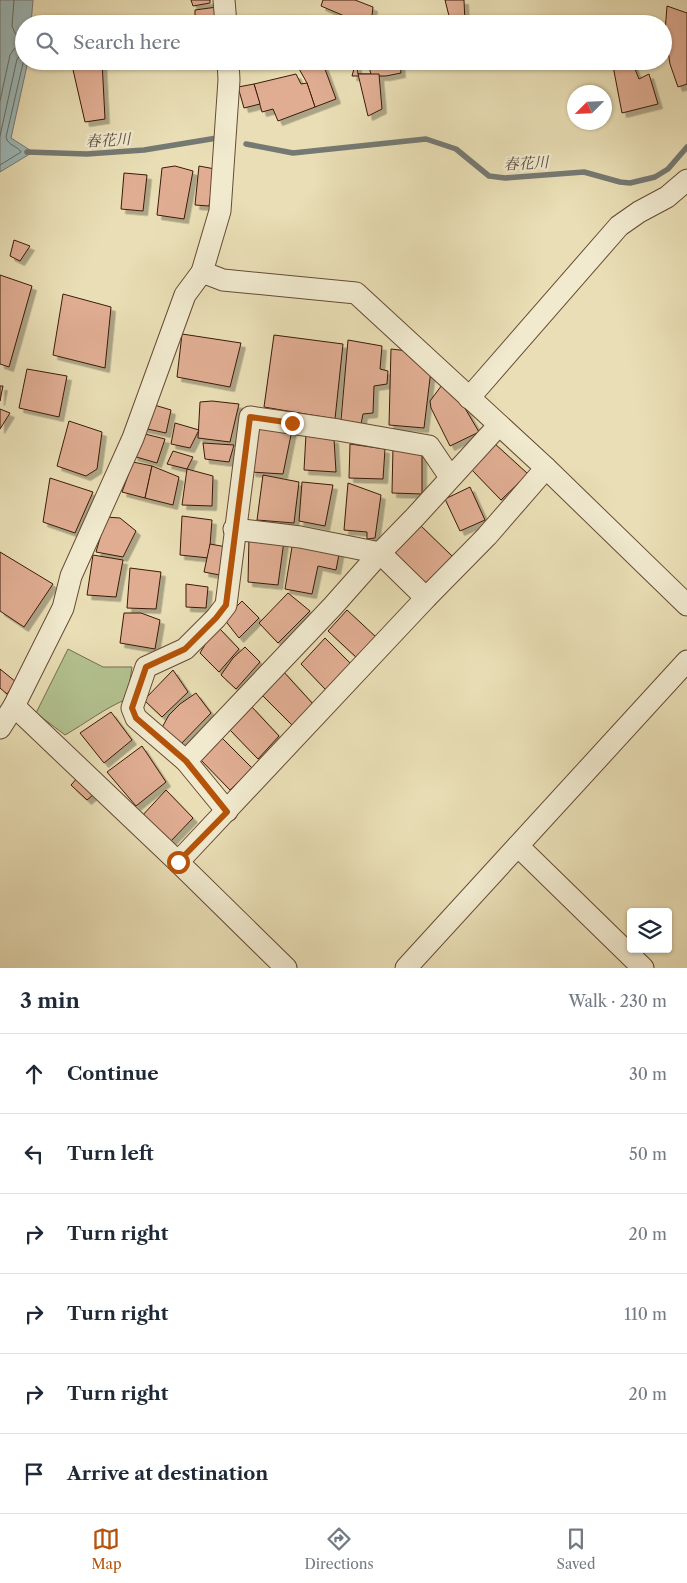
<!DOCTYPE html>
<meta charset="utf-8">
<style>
:root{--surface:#fff;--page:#f6f6f7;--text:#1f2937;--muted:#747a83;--line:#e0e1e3;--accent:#b45309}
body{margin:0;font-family:"Libre Caslon Text","Noto Serif JP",serif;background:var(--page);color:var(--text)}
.controls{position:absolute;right:15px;bottom:15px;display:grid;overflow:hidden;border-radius:5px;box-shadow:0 1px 4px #0004}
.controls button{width:45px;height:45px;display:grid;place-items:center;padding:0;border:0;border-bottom:1px solid var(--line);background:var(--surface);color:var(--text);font:25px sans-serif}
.compass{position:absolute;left:567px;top:85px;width:45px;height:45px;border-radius:50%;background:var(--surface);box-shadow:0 1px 4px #0004;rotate:246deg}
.stop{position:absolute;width:15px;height:15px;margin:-11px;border:4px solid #b45309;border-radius:50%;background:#fff}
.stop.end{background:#b45309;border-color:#fff;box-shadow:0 1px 5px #0008}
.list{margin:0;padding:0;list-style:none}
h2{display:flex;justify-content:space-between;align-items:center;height:65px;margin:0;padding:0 20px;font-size:21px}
h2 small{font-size:16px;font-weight:400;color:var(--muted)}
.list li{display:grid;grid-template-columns:32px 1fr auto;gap:15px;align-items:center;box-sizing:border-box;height:80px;padding:0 20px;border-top:1px solid var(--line)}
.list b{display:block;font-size:19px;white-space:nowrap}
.list em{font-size:16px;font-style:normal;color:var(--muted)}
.icon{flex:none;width:28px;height:28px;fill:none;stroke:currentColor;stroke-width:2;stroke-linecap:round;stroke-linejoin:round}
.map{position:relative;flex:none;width:687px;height:968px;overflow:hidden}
.search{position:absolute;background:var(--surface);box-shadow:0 1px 4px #0004;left:15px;right:15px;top:15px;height:55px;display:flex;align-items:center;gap:12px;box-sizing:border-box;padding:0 18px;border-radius:28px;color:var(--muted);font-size:19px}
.sheet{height:545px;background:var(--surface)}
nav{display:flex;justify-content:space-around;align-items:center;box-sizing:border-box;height:70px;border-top:1px solid var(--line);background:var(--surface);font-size:14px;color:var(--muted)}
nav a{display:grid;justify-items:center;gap:2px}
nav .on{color:var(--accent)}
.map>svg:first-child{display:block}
</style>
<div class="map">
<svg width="687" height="968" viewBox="0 0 687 968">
<defs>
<filter id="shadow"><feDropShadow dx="4.5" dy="4.5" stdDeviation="0" flood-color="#0004"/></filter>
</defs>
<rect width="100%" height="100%" fill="#e9deb5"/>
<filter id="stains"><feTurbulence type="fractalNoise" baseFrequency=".004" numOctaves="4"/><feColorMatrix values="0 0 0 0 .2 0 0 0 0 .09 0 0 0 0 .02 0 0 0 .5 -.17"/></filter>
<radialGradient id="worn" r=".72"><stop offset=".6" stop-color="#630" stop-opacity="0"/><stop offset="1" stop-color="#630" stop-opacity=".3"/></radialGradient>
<path fill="#b3c290" stroke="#766e4c" d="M68 649 103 667H132L127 699C105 708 86 723 65 735L36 713Z"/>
<polygon fill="#9cb9b9" stroke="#757973" points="0,0 33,0 31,24 24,24 24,61 28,61 11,138 33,152 0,172"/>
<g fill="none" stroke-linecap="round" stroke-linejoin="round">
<g stroke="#6b6a61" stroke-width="1">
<polyline points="0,101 10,55 14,49 23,42 15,33 12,26 14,0"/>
<polyline points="0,136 17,59 24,51"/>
<path d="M0 165 21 152C18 146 8 146 6 137L24 59"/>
</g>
<g stroke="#757973" stroke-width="5.5">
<polyline points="246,144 293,153 426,139 456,149 489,176 505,178 584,172 620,182 630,183 655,177 668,169 687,147"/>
<polyline points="27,152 87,154 144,150 217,138"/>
</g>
</g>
<g fill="#e0ad92" stroke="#3a1a09" filter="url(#shadow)">
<polygon points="191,0 210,0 210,3 193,6"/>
<polygon points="323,0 355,0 373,7 371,24 363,24 321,6"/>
<polygon points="445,0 464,0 465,23 451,24"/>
<polygon points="667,6 687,13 687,84 678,87 670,64 665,32"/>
<polygon points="217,7 219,24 195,24 195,10"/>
<rect x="631" y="21" width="17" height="3"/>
<polygon points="71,61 102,61 105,119 85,122"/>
<polygon points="298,61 322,61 336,99 315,107 307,83 298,67"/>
<polygon points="356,61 358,74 371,74 367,61 400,61 401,73 386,76 352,76"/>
<polygon points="633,64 639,79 649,74 658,104 622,113 613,66"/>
<polygon points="296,74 301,84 307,83 315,107 278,121 273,109 262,112 254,84"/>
<polygon points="358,74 379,74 382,109 368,116"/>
<polygon points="254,84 260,104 244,108 238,87"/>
<polygon points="175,166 193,171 184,219 157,215 162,168"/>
<polygon points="199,166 215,169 209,206 195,205"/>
<polygon points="124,173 147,175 143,211 121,209"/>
<polygon points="14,240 30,246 20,261 10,256"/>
<polygon points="0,275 32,286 9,367 0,364"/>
<polygon points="63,294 111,307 105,368 53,355"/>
<polygon points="182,334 241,343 230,387 177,377"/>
<polygon points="274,335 343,344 335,419 264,407"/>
<polygon points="348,340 382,346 380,369 388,371 387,384 374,386 373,413 363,414 361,424 341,420"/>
<polygon points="391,349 408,351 431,370 424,428 389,425"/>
<polygon points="27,369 67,376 59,417 19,408"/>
<polygon points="442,385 456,393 479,432 450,446 431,408 430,401"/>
<polygon points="0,386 3,386 0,401"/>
<polygon points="212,401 239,404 230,442 198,438 200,402"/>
<polygon points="151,404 171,410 166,433 143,428"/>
<polygon points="0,409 10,413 0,429"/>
<polygon points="69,421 102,432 97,469 86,476 57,466"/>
<polygon points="175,423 199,430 190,448 171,444"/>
<polygon points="257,424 292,430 283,474 251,472"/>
<polygon points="141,433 165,439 157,463 133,456"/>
<polygon points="306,434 334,439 336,472 304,470"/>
<polygon points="203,443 234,445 229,462 205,459"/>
<polygon points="494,443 528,474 501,500 471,469"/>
<polygon points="350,444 385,449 383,479 349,478"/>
<polygon points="393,446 422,450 422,494 392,493"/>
<polygon points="173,451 193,457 187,469 167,464"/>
<polygon points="133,462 152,466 145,498 122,492"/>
<polygon points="152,466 179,477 173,505 145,498"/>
<polygon points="187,469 213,476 212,506 182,505"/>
<polygon points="263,475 299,482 294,523 257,520"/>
<polygon points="50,478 93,492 75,533 43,522"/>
<polygon points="302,482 333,485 325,526 299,521"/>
<polygon points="348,483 381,495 375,538 367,539 367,532 344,530"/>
<polygon points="470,487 485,520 460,531 445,499"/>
<polygon points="182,516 212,520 209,558 180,555"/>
<polygon points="106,517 120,518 136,531 123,557 96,552"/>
<polygon points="419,524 453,557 426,583 395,553"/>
<polygon points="249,537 284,541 278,585 248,582"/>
<polygon points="293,541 340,549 336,570 318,566 312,594 285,589"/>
<polygon points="210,544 232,548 225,576 204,572"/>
<polygon points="0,552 53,584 24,627 0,611"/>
<polygon points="93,555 123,560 116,597 87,595"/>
<polygon points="130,568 161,572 156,609 127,608"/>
<polygon points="186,584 208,587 206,608 186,607"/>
<polygon points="288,593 310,611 278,643 259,623"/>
<polygon points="242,601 259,618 239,638 224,619"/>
<polygon points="347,610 377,638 357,658 328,631"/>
<polygon points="124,613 141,613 160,620 155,649 120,643"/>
<polygon points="219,628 239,649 219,672 200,653 209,638"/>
<polygon points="325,638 353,666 326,690 301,664"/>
<polygon points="245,647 260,662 236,689 221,675 233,658"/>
<polygon points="0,669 16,682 7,694 0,688"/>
<polygon points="173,670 188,692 162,717 144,700"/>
<polygon points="282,670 313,704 292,725 261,694"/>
<polygon points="196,693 211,713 178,747 160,731 169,715 180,704"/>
<polygon points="251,706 279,736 258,759 229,729"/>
<polygon points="111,712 132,740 104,763 80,733"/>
<polygon points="220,736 252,768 230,790 199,758"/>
<polygon points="142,746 166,782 136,806 107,772"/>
<polygon points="78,777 94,794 87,800 71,785"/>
<polygon points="166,790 193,818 170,842 141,817"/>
</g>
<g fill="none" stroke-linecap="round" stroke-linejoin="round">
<g stroke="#664b34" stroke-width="23">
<g id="minor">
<polyline points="224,0 226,24"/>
<polyline points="202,272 223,280 356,293 546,468 687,605"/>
<polyline points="469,398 619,226 639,212 667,197 687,180"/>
<polyline points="234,529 300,537 380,553 426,598"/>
<polyline points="14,706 178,862 286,968"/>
<polyline points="0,728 14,706 63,608 71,576 133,438 185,295 202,272 220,211 229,80 228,61"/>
<polyline points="186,761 333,606 380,553 415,517 499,425"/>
<polyline points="227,811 186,761 136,718 132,708 146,667 185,649 216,618 226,605 250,417 338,430 429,446 450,477"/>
<polyline points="518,846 643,968"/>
<polyline points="178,862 426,598 487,536 546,468"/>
<polyline points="406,968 687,661"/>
</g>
</g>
<use href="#minor" stroke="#f1eacf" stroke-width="21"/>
</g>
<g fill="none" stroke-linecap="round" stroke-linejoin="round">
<polyline stroke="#b45309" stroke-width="6" points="178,862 227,812 186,761 136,718 132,708 146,667 185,649 216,618 226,605 250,417 292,423"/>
</g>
<g text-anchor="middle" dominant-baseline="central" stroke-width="4.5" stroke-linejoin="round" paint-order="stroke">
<g font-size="15" font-style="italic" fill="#574a3e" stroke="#f1eacf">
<text transform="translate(108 140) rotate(-3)">春花川</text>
<text transform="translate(526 163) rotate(-3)">春花川</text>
</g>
</g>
<rect width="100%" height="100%" filter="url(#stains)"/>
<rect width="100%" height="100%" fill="url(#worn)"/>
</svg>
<div class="controls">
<button><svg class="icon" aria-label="layers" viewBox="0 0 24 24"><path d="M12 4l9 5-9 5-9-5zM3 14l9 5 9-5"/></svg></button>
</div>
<svg class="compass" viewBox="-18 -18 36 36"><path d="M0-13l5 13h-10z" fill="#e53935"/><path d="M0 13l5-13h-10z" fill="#747a83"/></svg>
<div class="stop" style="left:178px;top:862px"></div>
<div class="stop end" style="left:292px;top:423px"></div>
<div class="search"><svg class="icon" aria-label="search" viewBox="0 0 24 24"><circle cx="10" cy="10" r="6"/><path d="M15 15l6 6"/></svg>Search here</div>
</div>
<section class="sheet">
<h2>3 min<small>Walk · 230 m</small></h2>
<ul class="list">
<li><svg class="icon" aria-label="ahead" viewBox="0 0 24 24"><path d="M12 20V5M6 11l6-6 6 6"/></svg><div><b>Continue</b></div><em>30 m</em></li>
<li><svg class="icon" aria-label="left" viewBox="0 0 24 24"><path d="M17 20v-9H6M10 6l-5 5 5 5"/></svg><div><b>Turn left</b></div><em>50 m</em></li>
<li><svg class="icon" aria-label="right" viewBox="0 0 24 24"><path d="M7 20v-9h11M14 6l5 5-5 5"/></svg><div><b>Turn right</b></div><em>20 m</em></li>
<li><svg class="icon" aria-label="right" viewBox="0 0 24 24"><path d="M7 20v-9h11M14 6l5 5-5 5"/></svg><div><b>Turn right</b></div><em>110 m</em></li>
<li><svg class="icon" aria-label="right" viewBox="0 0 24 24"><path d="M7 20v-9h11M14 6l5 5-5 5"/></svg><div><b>Turn right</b></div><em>20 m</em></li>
<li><svg class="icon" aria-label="arrive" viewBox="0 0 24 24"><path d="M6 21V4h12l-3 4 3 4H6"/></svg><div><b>Arrive at destination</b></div></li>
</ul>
</section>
<nav>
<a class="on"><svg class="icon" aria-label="map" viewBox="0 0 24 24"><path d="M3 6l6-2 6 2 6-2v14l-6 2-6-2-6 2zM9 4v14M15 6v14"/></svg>Map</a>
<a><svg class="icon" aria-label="directions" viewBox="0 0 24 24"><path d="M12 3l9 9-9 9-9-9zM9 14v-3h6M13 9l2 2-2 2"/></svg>Directions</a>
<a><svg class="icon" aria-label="saved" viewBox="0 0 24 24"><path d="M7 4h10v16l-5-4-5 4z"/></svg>Saved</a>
</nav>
